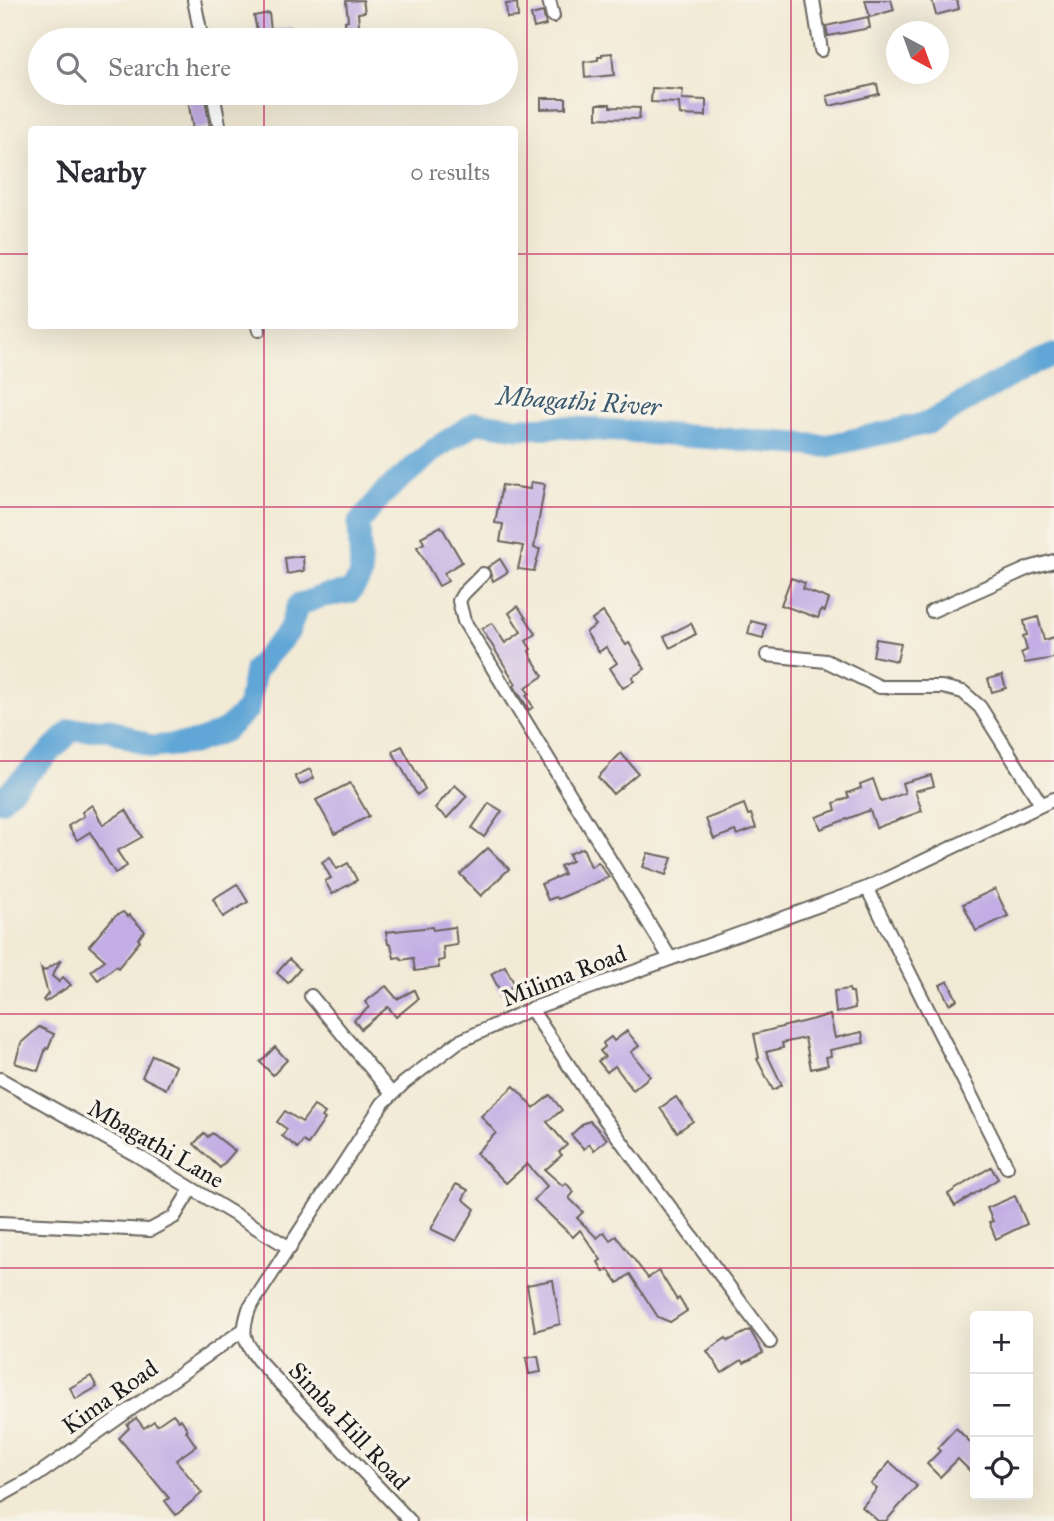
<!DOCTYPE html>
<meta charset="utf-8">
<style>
:root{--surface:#fff;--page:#f7f7f7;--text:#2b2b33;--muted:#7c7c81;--line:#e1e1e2}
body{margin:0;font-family:"IM FELL Great Primer",serif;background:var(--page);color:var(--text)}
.controls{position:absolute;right:21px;bottom:21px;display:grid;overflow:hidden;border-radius:7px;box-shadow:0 7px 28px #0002}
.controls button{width:63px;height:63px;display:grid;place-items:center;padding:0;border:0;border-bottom:2px solid var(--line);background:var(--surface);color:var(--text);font:35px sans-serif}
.compass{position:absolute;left:886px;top:21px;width:63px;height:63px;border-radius:50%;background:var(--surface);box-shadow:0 7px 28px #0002;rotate:139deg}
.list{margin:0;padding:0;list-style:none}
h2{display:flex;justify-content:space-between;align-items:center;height:91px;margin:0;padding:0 28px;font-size:30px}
h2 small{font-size:23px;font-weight:400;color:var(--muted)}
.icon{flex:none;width:38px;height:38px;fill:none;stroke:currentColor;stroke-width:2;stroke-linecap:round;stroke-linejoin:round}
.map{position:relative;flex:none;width:1054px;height:1521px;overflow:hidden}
.search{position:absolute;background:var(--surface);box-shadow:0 7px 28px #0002;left:28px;top:28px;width:490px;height:77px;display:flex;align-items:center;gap:18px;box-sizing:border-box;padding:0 24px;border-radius:38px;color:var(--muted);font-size:26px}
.panel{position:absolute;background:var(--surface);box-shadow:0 7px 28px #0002;left:28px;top:126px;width:490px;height:203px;border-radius:7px}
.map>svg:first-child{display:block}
</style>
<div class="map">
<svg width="1054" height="1521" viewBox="0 0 1054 1521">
<rect width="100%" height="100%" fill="#f7f3e8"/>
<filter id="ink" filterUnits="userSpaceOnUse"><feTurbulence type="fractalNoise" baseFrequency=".0143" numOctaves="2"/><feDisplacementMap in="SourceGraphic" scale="14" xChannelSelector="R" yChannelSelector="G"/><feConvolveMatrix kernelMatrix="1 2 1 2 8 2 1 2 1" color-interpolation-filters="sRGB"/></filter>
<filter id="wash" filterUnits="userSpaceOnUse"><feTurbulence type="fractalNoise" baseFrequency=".00686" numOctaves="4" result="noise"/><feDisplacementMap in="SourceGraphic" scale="28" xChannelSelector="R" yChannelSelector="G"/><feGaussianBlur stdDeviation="1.57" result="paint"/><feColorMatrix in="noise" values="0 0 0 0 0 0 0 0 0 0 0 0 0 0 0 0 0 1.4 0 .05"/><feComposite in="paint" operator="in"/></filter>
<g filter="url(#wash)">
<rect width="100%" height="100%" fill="#f2ead5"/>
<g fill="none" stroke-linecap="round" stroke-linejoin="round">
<polyline stroke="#60a6d6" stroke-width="23" points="0,801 72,730 109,729 152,747 193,743 224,731 248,709 255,670 289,631 298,605 323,596 350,592 361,576 359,523 383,494 436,448 477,422 517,428 560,427 826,446 928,423 1029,365 1054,355"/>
</g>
<g id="blocks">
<g fill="#c3ade4">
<polygon points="363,0 365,12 358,13 360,36 350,38 350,33 346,33 345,21 348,20 346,1"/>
<polygon points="865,0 891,0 894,10 870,17"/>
<polygon points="932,0 957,0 959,9 936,15"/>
<polygon points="517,3 518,17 507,18 506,4"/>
<polygon points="543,12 546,25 534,28 531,15"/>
<polygon points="269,13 271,30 290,27 292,40 259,40 254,16"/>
<polygon points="868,17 870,28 828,36 826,26"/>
<polygon points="612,53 614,75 585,78 584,62 598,60 598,57 602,57 602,54"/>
<polygon points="877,84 879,94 830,106 827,96"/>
<polygon points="652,88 683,90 682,99 706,100 706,116 680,115 679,103 651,102"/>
<polygon points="187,93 204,93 210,127 193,130"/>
<polygon points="541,98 566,98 566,108 541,109"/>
<polygon points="597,104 610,104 610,107 640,108 639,119 597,118"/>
<polygon points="531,482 545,484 534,548 540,549 534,571 518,569 523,546 500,542 503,524 495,523 502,485 530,489"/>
<polygon points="441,526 462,562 444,573 448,581 439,586 417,547 424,543 421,537"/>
<polygon points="294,557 303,557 304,571 287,574 285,558"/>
<polygon points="500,559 508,572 493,581 488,567"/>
<polygon points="791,578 805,583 803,589 829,599 825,611 821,610 818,618 781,605"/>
<polygon points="518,606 536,634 526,641 531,649 529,651 532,658 543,676 525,688 529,693 526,695 533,707 529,710 514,686 516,684 482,629 492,623 505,643 521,632 509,613"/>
<polygon points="603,612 626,645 629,643 645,669 632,677 634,681 623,688 610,668 617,663 606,647 599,652 586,632 596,625 592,620"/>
<polygon points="1038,617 1044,640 1054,637 1054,658 1025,663 1021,653 1027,650 1023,636 1027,635 1024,621"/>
<polygon points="751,621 766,625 763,638 748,634"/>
<polygon points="691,623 696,634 670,648 664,637"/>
<polygon points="876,639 901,643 897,661 873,656"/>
<polygon points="1002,675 1006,688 992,692 988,679"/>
<polygon points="402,746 425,789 417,795 392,751"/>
<polygon points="621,753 638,773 613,794 598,777"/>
<polygon points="310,769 314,778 300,785 295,776"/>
<polygon points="931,775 934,786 915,791 922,811 876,828 870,810 821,829 816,817 836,810 834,803 849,797 847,793 861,788 860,784 873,779 881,802 905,793 902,783"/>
<polygon points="350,783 369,816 335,834 316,800"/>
<polygon points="455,785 467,796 447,818 435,808"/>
<polygon points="489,803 502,811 484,837 472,828"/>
<polygon points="744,804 748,815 751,814 756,828 737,835 735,831 714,839 706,819"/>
<polygon points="92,805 103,825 126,810 142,837 117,851 127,866 115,873 90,832 77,840 68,826 84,816 82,812"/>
<polygon points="488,848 509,869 481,896 460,874"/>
<polygon points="583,848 591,867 598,862 609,877 558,899 556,897 548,900 541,884 564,874 560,866 572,861 569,854"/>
<polygon points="648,853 672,858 666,875 643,867"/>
<polygon points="330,857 337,869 348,863 357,880 332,894 325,881 331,878 322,862"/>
<polygon points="237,884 248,902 223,917 213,899"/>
<polygon points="995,889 1008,916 976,931 963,904"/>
<polygon points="123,912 128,917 129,915 145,931 138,939 140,941 118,968 116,966 98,980 91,971 105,960 89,946 114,917"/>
<polygon points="432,927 433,930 455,927 457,945 443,947 444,960 438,961 439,968 415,971 413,958 402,960 400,957 394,958 391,944 388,944 386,932"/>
<polygon points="289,959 300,969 288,983 277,973"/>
<polygon points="61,960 52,976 59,982 63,977 71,985 45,1002 43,1000 48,994 41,968 44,971"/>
<polygon points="505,966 515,985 501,993 491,974"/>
<polygon points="948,981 957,1000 949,1004 940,985"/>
<polygon points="386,986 397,999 414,990 418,999 396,1017 388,1007 361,1029 354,1020 369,1007 365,1002"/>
<polygon points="849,989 850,992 853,992 855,1008 836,1013 834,991"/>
<polygon points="830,1015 835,1038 862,1032 864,1043 830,1050 831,1056 826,1057 828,1065 811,1069 805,1038 782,1043 783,1048 766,1052 782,1085 773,1090 757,1059 759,1058 754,1034"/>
<polygon points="39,1027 54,1034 48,1049 46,1048 38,1071 15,1063 21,1043"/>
<polygon points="627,1031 639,1046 631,1052 650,1076 633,1090 615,1066 607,1072 598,1061 605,1057 600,1051 605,1047 603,1043 611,1037 614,1041"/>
<polygon points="275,1047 287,1060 273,1075 260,1062"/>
<polygon points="152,1055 176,1066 166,1089 142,1077"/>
<polygon points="514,1086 534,1108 550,1095 562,1110 547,1122 567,1145 559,1152 562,1155 545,1170 563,1186 566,1183 574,1192 569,1198 583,1212 577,1218 597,1238 604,1232 610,1240 616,1236 648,1278 659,1271 677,1300 679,1298 687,1311 670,1322 658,1317 630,1274 618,1283 608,1269 604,1272 598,1262 601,1260 580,1230 573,1237 534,1200 547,1186 527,1164 506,1183 476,1153 496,1133 481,1116"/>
<polygon points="676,1097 693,1121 677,1132 660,1108"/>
<polygon points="314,1106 325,1113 322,1117 325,1119 308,1144 303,1141 298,1148 282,1136 287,1129 277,1122 285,1111 302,1122"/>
<polygon points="590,1121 607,1139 594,1150 589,1144 584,1149 571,1135 584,1123"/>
<polygon points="204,1133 208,1137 212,1133 235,1151 220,1168 194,1144"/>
<polygon points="991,1167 998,1179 955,1206 948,1194"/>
<polygon points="456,1184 468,1190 463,1199 475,1209 456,1241 431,1229"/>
<polygon points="1015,1196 1027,1224 996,1239 989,1222 993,1221 987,1208"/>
<polygon points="553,1280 560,1324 535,1331 527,1285"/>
<polygon points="750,1330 763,1353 744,1363 742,1360 722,1373 707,1351 726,1338 728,1341"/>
<polygon points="538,1356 541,1372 529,1374 526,1358"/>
<polygon points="91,1376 97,1387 76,1399 70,1388"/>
<polygon points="173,1414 179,1421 181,1419 188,1430 186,1431 196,1446 176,1460 202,1493 176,1515 165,1501 169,1498 119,1438 129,1428 127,1425 136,1418 144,1428 154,1421 157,1425"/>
<polygon points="956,1428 975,1447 975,1476 958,1459 940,1477 927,1464 940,1451 937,1448"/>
<polygon points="890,1462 917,1486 886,1521 878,1521 862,1507 877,1489 871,1484"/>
</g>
</g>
</g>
<g filter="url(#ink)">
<use href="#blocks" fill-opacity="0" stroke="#67645d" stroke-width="2"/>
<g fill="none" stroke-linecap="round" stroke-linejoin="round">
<g stroke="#67645d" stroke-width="16">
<g id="minor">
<polyline points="194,0 202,40"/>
<polyline points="549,0 553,16"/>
<polyline points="813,0 821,50"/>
<polyline points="213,93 220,130"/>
<polyline points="258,326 259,330"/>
<polyline points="483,574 463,594 459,601 464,621 670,958"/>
<polyline points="932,611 1029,568 1054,561"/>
<polyline points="767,655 826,661 880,687 942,687 963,692 980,707 1041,804"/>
<polyline points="867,888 1007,1167"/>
<polyline points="311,996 392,1094"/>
<polyline points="531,1009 604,1118 770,1342"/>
<polyline points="0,1079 138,1156 290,1248"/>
<polyline points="0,1223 150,1230 174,1217 191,1189"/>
<polyline points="0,1496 36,1476 243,1330"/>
<path d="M410 1521 258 1360C243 1339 241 1334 249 1309L383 1103 404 1083 458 1042 531 1009 867 888 1054 799"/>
</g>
</g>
<use href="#minor" stroke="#fff" stroke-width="12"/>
</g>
</g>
<path fill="none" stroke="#c2185b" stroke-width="2" stroke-opacity="0.55" d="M264 0V40M527 0V1521M791 0V1521M264 93V130M0 254H32M514 254H1054M264 326V1521M0 507H1054M0 761H1054M0 1014H1054M0 1268H1054"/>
<g text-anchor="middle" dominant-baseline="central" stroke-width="7" stroke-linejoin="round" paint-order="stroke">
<g font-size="24" fill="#1c1c1c" stroke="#f7f3e8">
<text transform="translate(564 976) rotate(-21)">Milima Road</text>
<text transform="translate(156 1144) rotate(30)">Mbagathi Lane</text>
<text transform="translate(110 1397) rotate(-35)">Kima Road</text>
<text transform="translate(349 1426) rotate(47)">Simba Hill Road</text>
</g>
<g font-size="26" font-style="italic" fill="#3b5a70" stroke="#f7f3e8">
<text transform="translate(579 401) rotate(4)">Mbagathi River</text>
</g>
</g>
</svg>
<div class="controls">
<button>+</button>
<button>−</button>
<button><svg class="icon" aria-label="locate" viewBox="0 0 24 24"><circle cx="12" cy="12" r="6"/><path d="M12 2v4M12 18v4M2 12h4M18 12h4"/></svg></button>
</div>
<svg class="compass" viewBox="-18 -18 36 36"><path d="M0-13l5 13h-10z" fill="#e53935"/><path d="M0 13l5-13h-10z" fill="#7c7c81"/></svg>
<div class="search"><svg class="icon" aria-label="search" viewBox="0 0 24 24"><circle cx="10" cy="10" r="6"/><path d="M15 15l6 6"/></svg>Search here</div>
<section class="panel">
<h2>Nearby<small>0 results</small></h2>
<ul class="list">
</ul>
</section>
</div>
